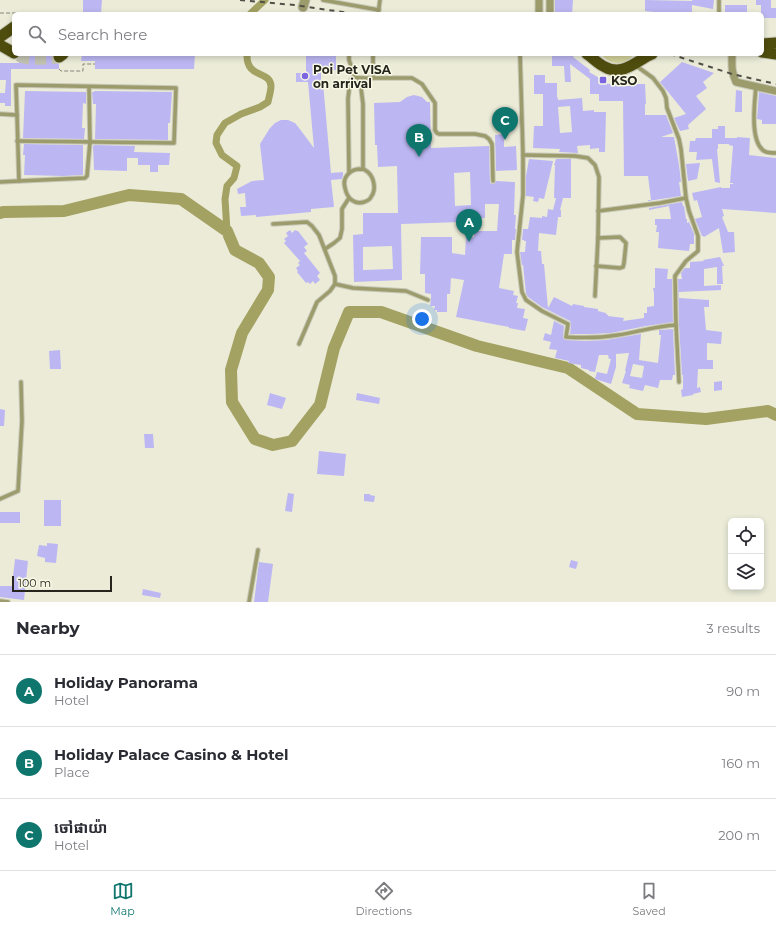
<!DOCTYPE html>
<meta charset="utf-8">
<style>
:root{--surface:#fff;--page:#f2f2f3;--text:#2b2b33;--muted:#7c7c81;--line:#e1e1e2;--accent:#0f766e}
body{margin:0;font-family:Montserrat,"Noto Sans Khmer",sans-serif;background:var(--page);color:var(--text)}
.controls{position:absolute;right:12px;bottom:12px;display:grid;overflow:hidden;border-radius:6px;box-shadow:0 2px 6px #0003}
.controls button{width:36px;height:36px;display:grid;place-items:center;padding:0;border:0;border-bottom:1px solid var(--line);background:var(--surface);color:var(--text);font:20px sans-serif}
.scale{position:absolute;left:12px;bottom:10px;width:100px;box-sizing:border-box;padding-left:4px;border:2px solid #25251e;border-top:0;font-size:11px;line-height:14px;white-space:nowrap;color:#25251e;-webkit-text-stroke:3px #f8f8e5;paint-order:stroke}
.you{position:absolute;left:422px;top:319px;width:14px;height:14px;margin:-10px;border:3px solid #fff;border-radius:50%;background:#1a73e8;box-shadow:0 0 0 6px #1a73e833}
.badge{display:grid;place-items:center;width:26px;height:26px;border-radius:50%;background:var(--accent);color:#fff;font-size:13px;font-weight:700}
.pin{position:absolute;translate:-50% -33px;filter:drop-shadow(0 1px 2px #0008)}
.pin::after{content:'';position:absolute;top:21px;width:14px;height:12px;background:inherit;clip-path:polygon(0 0,100% 0,50% 100%)}
.list{margin:0;padding:0;list-style:none}
h2{display:flex;justify-content:space-between;align-items:center;height:52px;margin:0;padding:0 16px;font-size:17px}
h2 small{font-size:13px;font-weight:400;color:var(--muted)}
.list li{display:grid;grid-template-columns:26px 1fr auto;gap:12px;align-items:center;box-sizing:border-box;height:72px;padding:0 16px;border-top:1px solid var(--line)}
.list b{display:block;font-size:15px;white-space:nowrap}
.list p{margin:0;font-size:13px;white-space:nowrap;color:var(--muted)}
.list em{font-size:13px;font-style:normal;color:var(--muted)}
.icon{flex:none;width:22px;height:22px;fill:none;stroke:currentColor;stroke-width:2;stroke-linecap:round;stroke-linejoin:round}
.map{position:relative;flex:none;width:776px;height:602px;overflow:hidden}
.search{position:absolute;background:var(--surface);box-shadow:0 2px 6px #0003;left:12px;right:12px;top:12px;height:44px;display:flex;align-items:center;gap:10px;box-sizing:border-box;padding:0 14px;border-radius:6px;color:var(--muted);font-size:15px}
.sheet{height:268px;background:var(--surface)}
nav{display:flex;justify-content:space-around;align-items:center;box-sizing:border-box;height:56px;border-top:1px solid var(--line);background:var(--surface);font-size:11px;color:var(--muted)}
nav a{display:grid;justify-items:center;gap:2px}
nav .on{color:var(--accent)}
.map>svg:first-child{display:block}
</style>
<div class="map">
<svg width="776" height="602" viewBox="0 0 776 602">
<rect width="100%" height="100%" fill="#ebebd8"/>
<path fill="#d2d29b" d="M601 54H634C626 66 610 66 601 54Z"/>
<g fill="none" stroke-linecap="round" stroke-linejoin="round">
<g stroke="#a3a263" stroke-width="7">
<polyline points="250,14 265,0"/>
<path d="M227 231 225 199 227 186 234 178 237 166 222 155 216 143 217 135 225 123 241 114 260 107 268 102C269 97 271 91 271 86 270 70 246 79 247 54"/>
</g>
<polyline stroke="#a3a263" stroke-width="12" points="0,213 3,212 64,211 129,195 181,199 227,231 235,250 259,263 269,277 268,290 242,333 231,370 232,402 255,439 273,445 292,441 320,405 334,348 349,312 381,312 477,346 568,368 637,414 706,419 768,411 776,415"/>
</g>
<g fill="#bcb7f2" fill-rule="evenodd">
<polygon points="83,0 102,0 101,14 96,14 96,12 83,12"/>
<polygon points="555,0 573,0 572,14 555,14"/>
<polygon points="645,0 692,1 692,0 714,0 713,9 692,5 692,14 679,14 679,13 663,12 663,14 654,14 654,12 645,11"/>
<polygon points="756,0 771,0 771,8 776,8 776,18 762,18 762,14 761,14 761,5 756,5"/>
<rect x="725" y="5" width="22" height="9"/>
<polygon points="21,54 53,54 52,57 53,61 56,63 59,64 59,69 11,69 11,106 5,106 5,103 0,103 0,93 5,93 6,80 0,80 0,63 19,63 19,58"/>
<polygon points="82,54 195,54 194,69 95,69 95,61 81,61"/>
<polygon points="306,54 336,54 336,70 321,70 321,83 323,83 331,173 343,172 343,175 342,179 331,180 334,207 311,209 311,212 256,217 256,215 241,216 240,207 246,207 245,193 238,194 237,189 252,181 264,180 260,144 270,128 275,123 281,120 288,120 295,123 299,128 314,148 308,82 296,82 296,73 306,73"/>
<polygon points="552,54 575,54 573,57 590,70 589,72 601,79 599,83 608,83 608,84 624,83 624,86 634,86 634,84 645,84 646,104 645,104 645,115 666,115 673,133 661,137 674,137 679,165 681,182 679,182 681,196 648,201 648,200 651,200 648,176 624,176 623,101 599,101 599,94 590,94 590,79 570,64 571,82 565,82 564,66 552,66"/>
<polygon points="682,62 714,73 703,82 707,88 696,96 706,109 688,125 689,129 680,131 674,118 686,114 660,82"/>
<path d="M534 75H545V83H557V98L558 97V100L582 98 583 111 594 110V112H606L605 152H599V148L590 149V145L577 146 578 153 559 152 560 149 533 148 534 126H543V94H534ZM570 106 572 132 560 133 558 107Z"/>
<polygon points="736,90 742,91 742,112 735,112"/>
<polygon points="25,91 86,92 86,104 83,103 82,128 85,128 84,139 23,138"/>
<polygon points="94,91 172,92 170,123 168,123 168,140 95,139 96,104 93,104 92,92 94,92"/>
<polygon points="759,92 776,96 776,124 762,124 762,120 757,119"/>
<path d="M414 95 422 97 427 102H430L431 148 489 146 490 183 494 184 496 181 515 182 514 215H516L515 229H516L515 240H512V254H504L499 288 514 291 513 295 518 296 516 303H518L517 308 525 309 523 318 528 319 525 331 509 328V327L456 317 464 280 451 278 450 294H447V312H437V310H434L435 306H430L431 300V294L425 293V274H420L421 237H452V253L465 255 466 237H474V231H497L499 204H485V218H472V224H462V222L401 224 402 280 354 282 353 235 363 234V213H398L397 166 378 167 377 145H375L374 103 400 102 407 97ZM470 172 471 205 455 206 454 173ZM392 246 393 269 363 270V247Z"/>
<polygon points="718,126 725,126 725,138 737,138 737,137 750,138 749,155 776,158 776,213 722,209 724,216 722,217 728,232 734,232 735,252 723,253 719,228 704,237 703,236 702,236 695,219 702,217 697,200 694,201 692,193 721,187 721,188 730,188 730,184 733,184 733,183 730,183 733,146 729,145 729,144 718,144 718,149 717,149 720,183 715,182 712,159 696,160 697,152 689,152 690,141 695,141 696,138 712,138 712,129 718,129"/>
<polygon points="504,134 504,147 516,146 517,170 496,171 495,135"/>
<polygon points="24,144 83,145 83,175 64,176 24,175 25,155 23,155"/>
<polygon points="95,145 135,146 134,152 170,153 169,165 158,165 158,172 150,172 150,165 138,165 138,158 127,158 127,171 94,170 93,146"/>
<polygon points="529,159 553,161 544,199 539,198 538,202 533,201 534,197 526,196 526,176"/>
<polygon points="556,159 571,159 571,198 563,198 560,210 561,210 561,217 558,217 556,235 539,233 538,251 541,251 542,264 544,264 548,308 554,297 572,306 573,304 584,306 584,307 598,309 598,311 606,313 606,314 608,315 608,316 624,318 623,321 644,318 644,313 647,313 647,307 654,306 654,293 653,288 655,288 655,268 668,269 667,279 672,279 673,322 646,326 611,333 592,334 570,334 571,324 570,321 542,307 528,297 526,293 523,265 522,265 520,252 525,252 526,241 524,241 524,240 522,240 523,229 528,229 530,217 542,218 542,216 547,217 548,209 553,210 556,198 554,198 555,165 554,165"/>
<polygon points="700,163 697,179 688,181 686,164"/>
<polygon points="682,202 683,206 684,206 686,219 687,219 687,223 689,222 694,234 694,244 690,244 689,251 658,248 659,232 656,232 657,225 655,225 655,219 671,219 669,206 649,210 649,208"/>
<polygon points="290,230 292,233 295,230 297,231 298,231 308,244 304,247 307,251 304,253 320,273 317,276 320,280 315,284 313,281 310,284 308,282 306,283 297,272 298,271 296,268 300,265 298,263 300,261 284,243 286,241 284,239 288,236 286,233"/>
<polygon points="720,257 724,266 722,266 723,284 717,284 717,267 704,269 704,286 721,285 721,290 679,292 679,298 709,300 709,307 704,307 706,330 722,332 721,344 707,343 707,360 713,360 713,369 698,369 697,388 700,387 701,392 693,394 693,395 682,397 681,390 683,389 683,375 682,375 679,325 678,279 682,279 681,273 685,268 690,268 690,262 704,261 703,260"/>
<path d="M554 321 564 326 563 337 564 339 566 340 586 341 606 340 641 334 639 360 658 363 661 335H659V330L673 329 675 375H673L672 380H660L658 388 645 385 643 391 629 388 630 385 622 383 626 371H625L629 353 616 354V367L611 384 595 379 597 372 607 374 611 359H609L608 355H599L595 372 589 371V370L581 368V365L568 363 569 361 555 358 557 350 549 349 551 342 543 340 545 333 551 335ZM633 364 644 366 642 378 630 376Z"/>
<polygon points="60,350 61,369 50,369 49,351"/>
<polygon points="722,381 722,390 714,391 714,382"/>
<polygon points="270,393 286,398 282,409 267,405"/>
<polygon points="357,393 380,398 379,404 356,400"/>
<polygon points="0,409 5,410 4,426 0,426"/>
<polygon points="144,434 153,434 154,448 145,448"/>
<polygon points="319,451 346,454 344,476 317,474"/>
<polygon points="288,493 294,494 292,512 285,511"/>
<polygon points="364,494 370,494 370,495 375,496 374,502 364,501"/>
<rect x="44" y="500" width="17" height="26"/>
<rect x="0" y="512" width="20" height="11"/>
<polygon points="47,543 58,544 56,563 45,562 45,558 37,556 39,545 47,546"/>
<polygon points="15,559 28,561 24,600 0,597 0,586 12,586"/>
<polygon points="571,560 578,562 576,569 569,567"/>
<polygon points="259,562 273,564 268,602 254,602"/>
<polygon points="143,589 161,593 160,598 142,595"/>
</g>
<g fill="none" stroke-linecap="round" stroke-linejoin="round">
<path stroke="#c3c3b3" stroke-width="11" stroke-dasharray="11 5.5" stroke-linecap="butt" d="M19 56C26 61 48 59 57 58L59 57"/>
<g stroke="#c7c7b7" stroke-width="5.5">
<g id="service">
<polyline points="323,0 379,10"/>
<polyline points="378,14 380,0"/>
<polyline points="719,14 719,0"/>
<polyline points="349,54 349,60 355,77"/>
<path d="M520 54 523 155V195L517 252 522 292 526 300 542 311 568 324 566 337C584 338 601 338 618 335 638 332 656 326 676 325"/>
<polyline points="635,65 653,78 663,91 666,98 667,108 679,139 681,149 686,198 689,211 698,236 698,251 686,261 675,276 676,325 679,382"/>
<polyline points="359,78 412,78 422,84 435,103 435,130 437,133 439,134 475,134 485,136 489,139 492,144 493,181"/>
<polyline points="373,78 373,54"/>
<path d="M756 86C755 101 749 141 764 151 767 153 772 153 776 153"/>
<polyline points="0,114 17,115 19,181 0,182"/>
<polyline points="17,115 16,85 176,88 174,143 17,141"/>
<polyline points="523,155 575,156 588,158 595,165 599,177 598,238 595,296"/>
<path d="M359 169C360 169 364 169 365 170 374 175 377 189 371 197 370 200 367 201 364 202 354 205 347 198 345 188 342 178 349 170 359 169Z"/>
<polyline points="349,173 348,99 350,81 352,78 355,77 359,78 361,88 363,104 363,169"/>
<polyline points="19,181 85,178 87,176 90,142 89,87"/>
<polyline points="598,211 660,203 686,198"/>
<polyline points="273,224 307,222 312,226 319,235 335,276 335,284 330,291 317,302 299,344"/>
<polyline points="325,249 334,243 340,238 342,229 342,209 349,198"/>
<polyline points="596,266 620,268 623,267 624,263 626,243 620,237 598,238"/>
<polyline points="335,284 353,288 406,291 428,300"/>
<polyline points="0,499 18,491 22,421 21,382"/>
<polyline points="0,601 8,602"/>
<polyline points="249,602 258,550"/>
</g>
</g>
<g stroke="#c7c7b7" stroke-width="9">
<g id="minor">
<polyline points="539,0 539,14"/>
<polyline points="550,0 550,14"/>
<path d="M732 54C732 65 731 71 736 82L776 91"/>
</g>
</g>
<g stroke="#c7c7b7" stroke-width="11">
<polyline id="tertiary" points="303,7 305,0"/>
</g>
<g stroke="#c7c7b7" stroke-width="13">
<g id="trunk">
<polyline points="0,37 14,27"/>
<polyline points="762,44 776,43"/>
<polyline points="0,45 14,53"/>
<polyline points="762,52 776,54"/>
<path d="M587 54C593 58 598 64 605 67 623 77 637 60 652 54"/>
<polyline points="59,57 63,54"/>
</g>
</g>
<g stroke="#86867a" stroke-width="1" stroke-dasharray="4 2" stroke-linecap="butt">
<polyline points="0,13 96,13"/>
<polyline points="59,69 61,71 83,71 83,64 95,64"/>
</g>
<use href="#service" stroke="#9c9b6c" stroke-width="3.5"/>
<use href="#minor" stroke="#9c9b6c" stroke-width="7"/>
<use href="#tertiary" stroke="#9c9b6c" stroke-width="9"/>
<use href="#trunk" stroke="#4f4d0d" stroke-width="11"/>
<g stroke="#505047" stroke-width="2" stroke-dasharray="5 5" stroke-linecap="butt">
<polyline points="240,0 294,5 356,14"/>
<polyline points="670,54 732,74 776,84"/>
</g>
</g>
<g fill="#7b65e0" stroke="#f8f8e5" stroke-width="1.5">
<circle cx="305" cy="76" r="4"/>
<rect x="599" y="76" width="8" height="8" rx="2"/>
</g>
<g text-anchor="middle" dominant-baseline="central" stroke-width="3" stroke-linejoin="round" paint-order="stroke">
<g font-size="12" font-weight="bold" fill="#25251e" stroke="#f8f8e5" text-anchor="start">
<text x="313" y="69">Poi Pet VISA<tspan x="313" dy="14">on arrival</tspan></text>
<text x="611" y="80">KSO</text>
</g>
</g>
</svg>
<div class="controls">
<button><svg class="icon" aria-label="locate" viewBox="0 0 24 24"><circle cx="12" cy="12" r="6"/><path d="M12 2v4M12 18v4M2 12h4M18 12h4"/></svg></button>
<button><svg class="icon" aria-label="layers" viewBox="0 0 24 24"><path d="M12 4l9 5-9 5-9-5zM3 14l9 5 9-5"/></svg></button>
</div>
<div class="scale">100 m</div>
<div class="you"></div>
<div class="pin badge" style="left:469px;top:242px">A</div>
<div class="pin badge" style="left:419px;top:157px">B</div>
<div class="pin badge" style="left:505px;top:140px">C</div>
<div class="search"><svg class="icon" aria-label="search" viewBox="0 0 24 24"><circle cx="10" cy="10" r="6"/><path d="M15 15l6 6"/></svg>Search here</div>
</div>
<section class="sheet">
<h2>Nearby<small>3 results</small></h2>
<ul class="list">
<li><span class="badge">A</span><div><b>Holiday Panorama</b><p>Hotel</p></div><em>90 m</em></li>
<li><span class="badge">B</span><div><b>Holiday Palace Casino &amp; Hotel</b><p>Place</p></div><em>160 m</em></li>
<li><span class="badge">C</span><div><b>ចៅផាយ៉ា</b><p>Hotel</p></div><em>200 m</em></li>
</ul>
</section>
<nav>
<a class="on"><svg class="icon" aria-label="map" viewBox="0 0 24 24"><path d="M3 6l6-2 6 2 6-2v14l-6 2-6-2-6 2zM9 4v14M15 6v14"/></svg>Map</a>
<a><svg class="icon" aria-label="directions" viewBox="0 0 24 24"><path d="M12 3l9 9-9 9-9-9zM9 14v-3h6M13 9l2 2-2 2"/></svg>Directions</a>
<a><svg class="icon" aria-label="saved" viewBox="0 0 24 24"><path d="M7 4h10v16l-5-4-5 4z"/></svg>Saved</a>
</nav>
